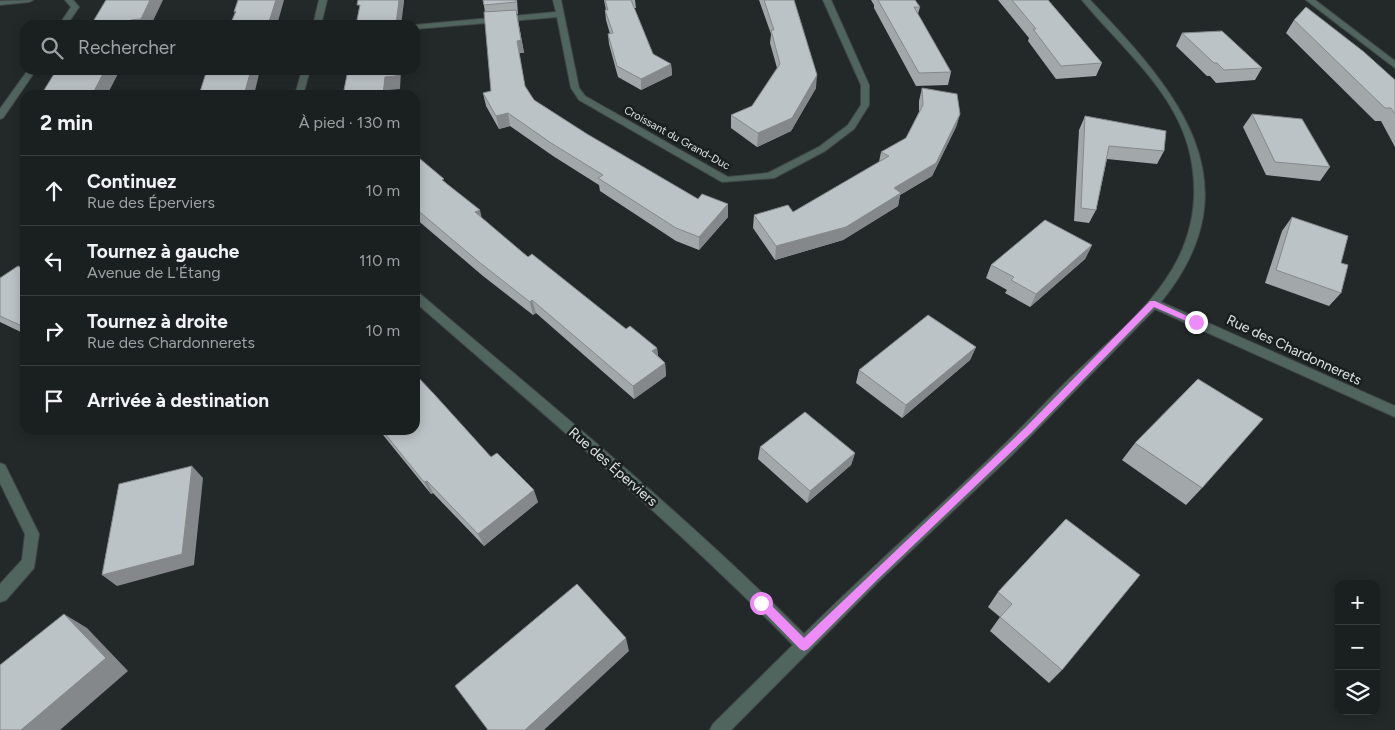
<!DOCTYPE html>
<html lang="fr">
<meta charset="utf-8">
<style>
:root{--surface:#1a1f1f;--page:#232728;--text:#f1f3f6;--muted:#9fa2a4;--line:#383d3d}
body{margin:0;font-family:Figtree,sans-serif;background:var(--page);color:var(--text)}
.controls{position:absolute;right:15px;bottom:15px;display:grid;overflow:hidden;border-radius:10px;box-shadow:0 2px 12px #0003}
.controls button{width:45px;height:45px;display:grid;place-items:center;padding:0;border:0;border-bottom:1px solid var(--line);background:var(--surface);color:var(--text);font:25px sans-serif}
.stop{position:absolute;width:15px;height:15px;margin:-11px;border:4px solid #ed8cf9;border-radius:50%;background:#fff}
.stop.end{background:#ed8cf9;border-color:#fff;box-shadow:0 1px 5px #0008}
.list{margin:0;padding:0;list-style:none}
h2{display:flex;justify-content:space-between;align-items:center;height:65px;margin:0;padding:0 20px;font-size:21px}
h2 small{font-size:16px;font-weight:400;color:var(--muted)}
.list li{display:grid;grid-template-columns:32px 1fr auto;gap:15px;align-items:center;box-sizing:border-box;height:70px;padding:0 20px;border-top:1px solid var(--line)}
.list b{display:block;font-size:19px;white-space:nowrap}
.list p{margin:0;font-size:16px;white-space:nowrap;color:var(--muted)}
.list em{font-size:16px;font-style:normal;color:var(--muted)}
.icon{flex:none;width:28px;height:28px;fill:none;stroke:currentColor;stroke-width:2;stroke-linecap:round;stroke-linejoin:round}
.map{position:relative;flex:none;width:1395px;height:730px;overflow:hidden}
.search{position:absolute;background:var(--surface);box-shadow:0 2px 12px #0003;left:20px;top:20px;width:400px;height:55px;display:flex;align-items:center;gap:12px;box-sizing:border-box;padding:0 18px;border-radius:15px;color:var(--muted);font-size:19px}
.panel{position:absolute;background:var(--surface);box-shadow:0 2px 12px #0003;left:20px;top:90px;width:400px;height:345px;border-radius:15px}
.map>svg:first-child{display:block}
</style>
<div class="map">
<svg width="1395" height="730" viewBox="0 0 1395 730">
<rect width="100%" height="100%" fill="#232929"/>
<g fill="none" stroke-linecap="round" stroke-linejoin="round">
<g stroke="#414747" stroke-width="2">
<g id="minor">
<polygon points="33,0 29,2 0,5 0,1"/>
<polygon points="65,0 73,0 79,7 67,25 59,25 71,7"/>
<polygon points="319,0 327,0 321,25 313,25"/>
<polygon points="553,0 561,0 579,88 585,96 728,177 768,173 819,147 848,125 861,105 861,85 823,0 831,0 869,85 869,105 854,129 825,151 774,178 722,182 579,100 571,88 557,17 415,29 414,25 556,12"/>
<path d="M1082 0H1090C1176 90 1258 182 1161 302L1395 406V417L1155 309 1013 454 878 582 731 730H710L713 724 793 645C674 523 543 414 415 302V292L419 293C549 404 683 512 804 634 863 575 926 520 986 462 1013 437 1039 409 1065 383 1102 346 1147 313 1173 268 1192 235 1198 201 1192 164 1182 96 1123 50 1082 0Z"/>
<polygon points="1306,0 1315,0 1395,61 1395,68"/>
<polygon points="28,70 36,70 3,118 0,119 0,109"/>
<polygon points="302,70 310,70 303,95 295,95"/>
<polygon points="0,463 5,465 39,534 34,568 6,600 0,602 0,584 22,560 25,534 0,483"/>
</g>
</g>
<use href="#minor" fill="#50655d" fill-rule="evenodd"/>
</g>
<g fill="#a2a8aa">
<polygon points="483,0 517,0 518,14 517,14 524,53 519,53 525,87 534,100 587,134 728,217 699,250 676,241 600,191 599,185 553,156 510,126 499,129 486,106 483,93 491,91 485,12"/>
<polygon points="604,0 635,0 636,8 634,8 653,54 671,64 672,75 641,90 618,77 609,44 608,34 610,34 606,20 605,10 606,10"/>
<polygon points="759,0 794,0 816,88 791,131 757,147 731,128 731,115 752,106 777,68 770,43 771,34"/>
<polygon points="871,0 915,0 920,7 918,14 951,72 948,85 916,86 874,8 874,5"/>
<polygon points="998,0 1048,0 1102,63 1096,76 1056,79 1028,41 1029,38"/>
<polygon points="1294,20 1395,80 1395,147 1381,121 1375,121 1286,33"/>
<polygon points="1182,33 1262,68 1255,80 1216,83 1210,76 1207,76 1176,46"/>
<polygon points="922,88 960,114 956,127 932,176 900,195 898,206 843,240 775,260 753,228 754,215 793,212 879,162 881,152 906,138 919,112 919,101"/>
<polygon points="1252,114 1330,167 1320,181 1266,175 1243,127"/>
<polygon points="1085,116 1164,151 1157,164 1107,159 1096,210 1089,223 1074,221 1079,130"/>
<polygon points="415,160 445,182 482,219 528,257 626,329 657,348 658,356 665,363 666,376 634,399 536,313 533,315 483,276 415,218"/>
<polygon points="1292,217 1341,263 1341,293 1329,306 1265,283 1282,231"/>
<polygon points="1092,245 1085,259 1030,307 1005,293 1007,290 986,278 991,265"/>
<polygon points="25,270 25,334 0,322 0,278"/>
<polygon points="976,347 970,360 902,418 856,383 859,370"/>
<polygon points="379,430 415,430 491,457 538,502 484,546 433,493 431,494"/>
<polygon points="1135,443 1202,488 1186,505 1122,460"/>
<polygon points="760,447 855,453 851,465 807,503 758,459"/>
<polygon points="1066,519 1062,670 1049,683 990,631 1000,617 988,607 998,592"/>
</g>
<g fill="#84888b">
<polygon points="150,0 163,0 151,25 129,25 131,20"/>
<polygon points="276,0 284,0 277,25 268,25"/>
<polygon points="399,0 404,0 404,2 401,25 396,25"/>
<polygon points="516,10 524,53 519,53 517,41"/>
<polygon points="671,64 672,75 641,90 641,79"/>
<polygon points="105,70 120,70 107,95 92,95"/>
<polygon points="251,70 260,70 254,95 244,95"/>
<polygon points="397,70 401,70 400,89 389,90 389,95 383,95 385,77"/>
<polygon points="817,75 816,88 791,131 757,147 758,133"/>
<polygon points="508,113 510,126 499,129 496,116"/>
<polygon points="960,114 956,127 932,176 900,195 898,206 843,240 775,260 776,246"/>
<polygon points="728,204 728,217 699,250 699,237"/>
<polygon points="480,210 483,223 475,212"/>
<polygon points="1092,245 1085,259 1030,307 1036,294"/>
<polygon points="532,300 536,313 533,315 530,302"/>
<polygon points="976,347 970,360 902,418 906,405"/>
<polygon points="657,348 658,361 652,351"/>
<polygon points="665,363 666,376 634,399 633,386"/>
<polygon points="855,453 851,465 807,503 810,491"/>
<polygon points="192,466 203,478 194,565 117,586 102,575"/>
<polygon points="427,481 433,493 431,494 424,482"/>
<polygon points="534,490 538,502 484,546 478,534"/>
<polygon points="64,614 87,628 128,671 60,730 21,730"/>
<polygon points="626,638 629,651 544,730 525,730"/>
</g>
<g fill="#bcc3c6" stroke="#84888b">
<polygon points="106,0 150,0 141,19 131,20 129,25 91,25"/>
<polygon points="238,0 276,0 268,25 230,25 236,11 234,12"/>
<polygon points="358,0 399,0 396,25 356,25 360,5 357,5"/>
<polygon points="483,0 516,0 516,2 484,5"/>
<polygon points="605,0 631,0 653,54 671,64 641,79 617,66 608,34 613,33 605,10 608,10"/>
<polygon points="764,0 794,0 817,75 792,118 758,133 731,115 752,106 780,64 771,30 774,30"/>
<polygon points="878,0 915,0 920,7 914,7 951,72 919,73"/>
<polygon points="1012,0 1048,0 1102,63 1061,66 1033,29 1036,29"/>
<polygon points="1306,7 1364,52 1395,80 1395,114 1391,108 1385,108 1294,20"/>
<polygon points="516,10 521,40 517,41 525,86 534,100 587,134 698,199 702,194 728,204 699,237 676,228 598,178 603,175 551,143 508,113 496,116 483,93 491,91 484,12"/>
<polygon points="1222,31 1262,68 1224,70 1217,63 1214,63 1182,33"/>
<polygon points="66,70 105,70 92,95 41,95 54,74 65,73"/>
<polygon points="207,70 251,70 244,95 199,95 205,76"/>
<polygon points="348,70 397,70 396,76 385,77 383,95 343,95"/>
<polygon points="922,88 957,94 960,114 936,163 894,188 901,193 846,227 776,246 754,215 788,205 793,212 889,156 881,152 906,138 923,105"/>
<polygon points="1252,114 1302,119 1330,167 1275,162"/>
<polygon points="1085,116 1166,131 1164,151 1109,146 1096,210 1081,208"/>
<polygon points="419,158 444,179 442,180 480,210 475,212 528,257 532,254 626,329 630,326 657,348 652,351 665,363 633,386 532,300 530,302 479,262 415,208 415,160"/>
<polygon points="1292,217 1348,236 1341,263 1348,265 1341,293 1276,270"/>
<polygon points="1045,220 1092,245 1036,294 1011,280 1014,277 991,265"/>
<polygon points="18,266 25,270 25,324 22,326 0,316 0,278"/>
<polygon points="928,315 976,347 906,405 859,370"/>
<polygon points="415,374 434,394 491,457 497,453 534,490 478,534 427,481 424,482 382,430 415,430"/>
<polygon points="1198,379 1263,419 1202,488 1135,443"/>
<polygon points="805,412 855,453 810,491 760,447"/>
<polygon points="192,466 182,554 102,575 119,484"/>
<polygon points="1066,519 1140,575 1062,670 1000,617 1012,604 998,592"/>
<polygon points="577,584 626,638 525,730 488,730 455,686"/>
<polygon points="64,614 106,658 21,730 0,730 0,665"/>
</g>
<polygon fill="#ed8cf9" points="1150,301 1155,301 1200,322 1196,325 1193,324 1154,307 1031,433 878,579 808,649 804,651 800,649 758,606 758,599 765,599 804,638 1025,428"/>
<g text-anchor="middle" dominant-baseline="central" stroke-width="5" stroke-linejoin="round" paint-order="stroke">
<g font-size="11" fill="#e0e4e4" stroke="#191f1f">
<text transform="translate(677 138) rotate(29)">Croissant du Grand-Duc</text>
</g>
<g font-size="14" fill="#e0e4e4" stroke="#191f1f">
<text transform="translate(1294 350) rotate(25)">Rue des Chardonnerets</text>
<text transform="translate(613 467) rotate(41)">Rue des Éperviers</text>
</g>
</g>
</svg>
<div class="controls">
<button>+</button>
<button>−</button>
<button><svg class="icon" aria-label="layers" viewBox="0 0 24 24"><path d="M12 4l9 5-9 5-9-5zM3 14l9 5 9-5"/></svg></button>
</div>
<div class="stop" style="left:761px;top:603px"></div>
<div class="stop end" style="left:1196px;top:322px"></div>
<div class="search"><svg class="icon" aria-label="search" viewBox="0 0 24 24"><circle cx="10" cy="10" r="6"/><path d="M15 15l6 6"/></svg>Rechercher</div>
<section class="panel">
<h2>2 min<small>À pied · 130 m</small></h2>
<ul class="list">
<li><svg class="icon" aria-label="ahead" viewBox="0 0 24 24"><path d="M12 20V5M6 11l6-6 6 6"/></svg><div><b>Continuez</b><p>Rue des Éperviers</p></div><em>10 m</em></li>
<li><svg class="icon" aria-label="left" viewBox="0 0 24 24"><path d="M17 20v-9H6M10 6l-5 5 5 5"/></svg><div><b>Tournez à gauche</b><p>Avenue de L'Étang</p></div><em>110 m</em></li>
<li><svg class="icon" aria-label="right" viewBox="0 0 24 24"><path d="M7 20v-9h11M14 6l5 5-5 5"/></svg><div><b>Tournez à droite</b><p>Rue des Chardonnerets</p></div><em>10 m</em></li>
<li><svg class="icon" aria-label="arrive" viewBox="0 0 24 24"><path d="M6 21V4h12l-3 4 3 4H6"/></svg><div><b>Arrivée à destination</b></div></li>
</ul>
</section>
</div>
